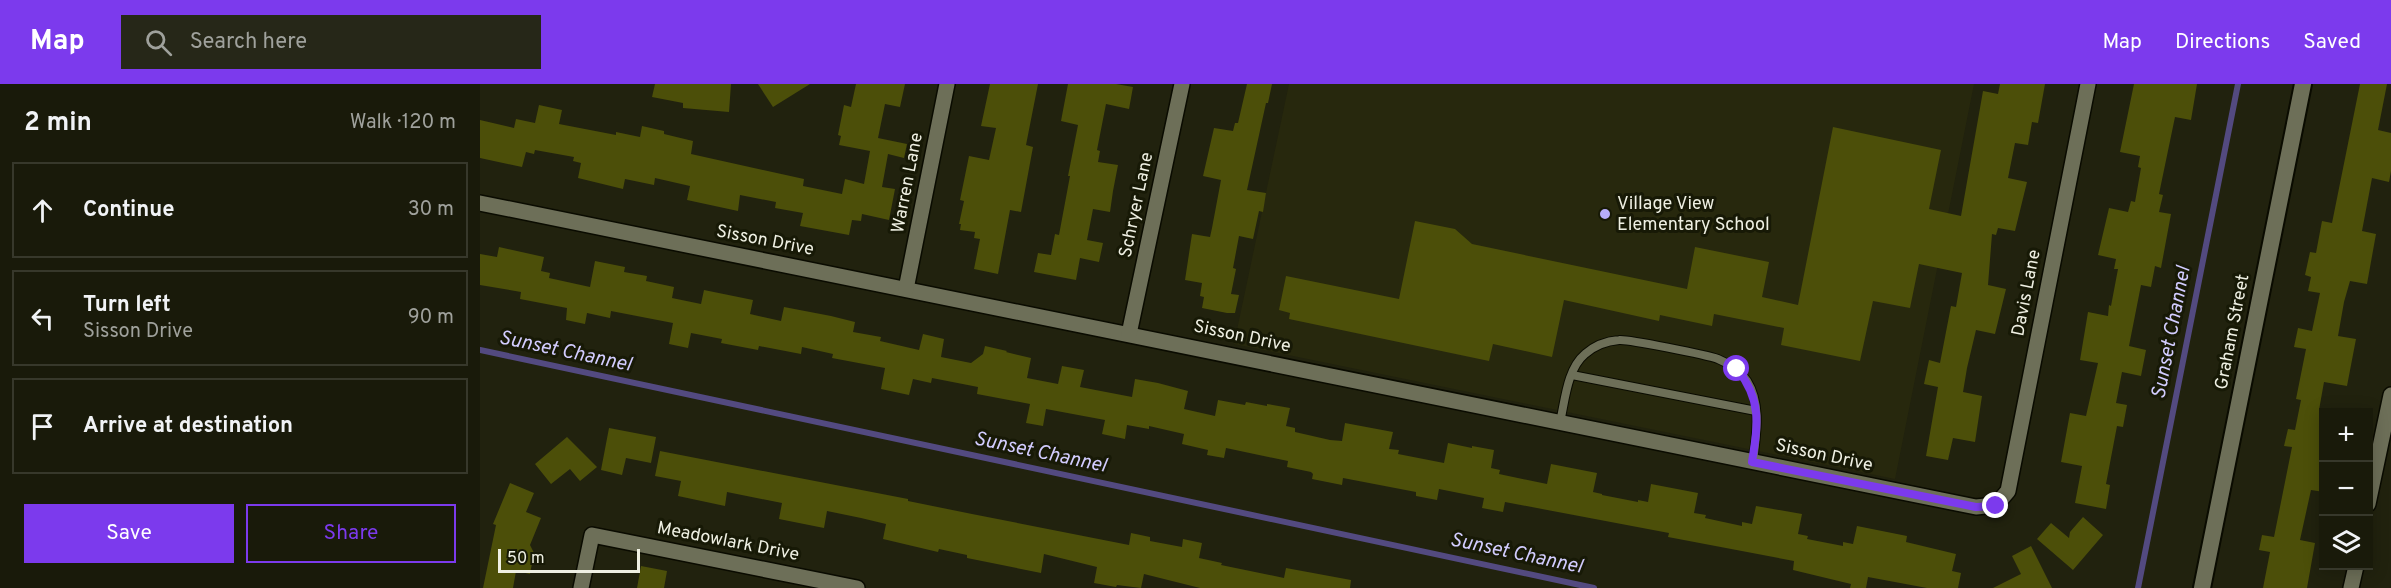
<!DOCTYPE html>
<meta charset="utf-8">
<style>
:root{--surface:#191a0a;--page:#262718;--text:#f1f3f6;--muted:#9fa19c;--line:#37382b;--accent:#7c3aed}
body{margin:0;font-family:Overpass,sans-serif;background:var(--page);color:var(--text)}
.controls{position:absolute;right:18px;bottom:18px;display:grid;overflow:hidden;border-radius:0px;box-shadow:0 3px 15px #0003}
.controls button{width:54px;height:54px;display:grid;place-items:center;padding:0;border:0;border-bottom:2px solid var(--line);background:var(--surface);color:var(--text);font:30px sans-serif}
.scale{position:absolute;left:18px;bottom:15px;width:142px;box-sizing:border-box;padding-left:6px;border:3px solid #eff0e3;border-top:0;font-size:16px;line-height:21px;white-space:nowrap;color:#eff0e3;-webkit-text-stroke:4px #171906;paint-order:stroke}
.stop{position:absolute;width:18px;height:18px;margin:-14px;border:4px solid #7c3aed;border-radius:50%;background:#fff}
.stop.end{background:#7c3aed;border-color:#fff;box-shadow:0 2px 6px #0008}
.list{margin:0;padding:0;list-style:none}
h2{display:flex;justify-content:space-between;align-items:center;height:78px;margin:0;padding:0 24px;font-size:26px}
h2 small{font-size:20px;font-weight:400;color:var(--muted)}
.list li{display:grid;grid-template-columns:39px 1fr auto;gap:18px;align-items:center;box-sizing:border-box;height:96px;margin:0 12px 12px;padding:0 12px;border:2px solid var(--line);border-radius:0px}
.list b{display:block;font-size:22px;white-space:nowrap}
.list p{margin:0;font-size:20px;white-space:nowrap;color:var(--muted)}
.list em{font-size:20px;font-style:normal;color:var(--muted)}
.actions{display:flex;gap:12px;padding:18px 24px}
.actions a{flex:1;padding:14px 0;border:2px solid var(--accent);border-radius:0px;text-align:center;font-size:21px;color:var(--accent)}
.actions .main{background:var(--accent);color:#fff}
.icon{flex:none;width:33px;height:33px;fill:none;stroke:currentColor;stroke-width:2;stroke-linecap:round;stroke-linejoin:round}
.map{position:relative;flex:none;width:1911px;height:504px;overflow:hidden}
header{display:flex;align-items:center;gap:36px;box-sizing:border-box;height:84px;padding:0 30px;background:var(--accent);color:#fff}
header strong{font-size:28px}
nav{display:flex;gap:33px;margin-inline-start:auto;font-size:21px}
.search{width:420px;height:54px;background:var(--page);display:flex;align-items:center;gap:15px;box-sizing:border-box;padding:0 21px;border-radius:0px;color:var(--muted);font-size:22px}
main{display:flex}
aside{flex:1;background:var(--surface)}
.map>svg:first-child{display:block}
</style>
<header>
<strong>Map</strong>
<div class="search"><svg class="icon" aria-label="search" viewBox="0 0 24 24"><circle cx="10" cy="10" r="6"/><path d="M15 15l6 6"/></svg>Search here</div>
<nav><a>Map</a><a>Directions</a><a>Saved</a></nav>
</header>
<main>
<aside>
<h2>2 min<small>Walk · 120 m</small></h2>
<ul class="list">
<li><svg class="icon" aria-label="ahead" viewBox="0 0 24 24"><path d="M12 20V5M6 11l6-6 6 6"/></svg><div><b>Continue</b></div><em>30 m</em></li>
<li><svg class="icon" aria-label="left" viewBox="0 0 24 24"><path d="M17 20v-9H6M10 6l-5 5 5 5"/></svg><div><b>Turn left</b><p>Sisson Drive</p></div><em>90 m</em></li>
<li><svg class="icon" aria-label="arrive" viewBox="0 0 24 24"><path d="M6 21V4h12l-3 4 3 4H6"/></svg><div><b>Arrive at destination</b></div></li>
</ul>
<div class="actions"><a class="main">Save</a><a>Share</a></div>
</aside>
<div class="map">
<svg width="1911" height="504" viewBox="0 0 1911 504">
<rect width="100%" height="100%" fill="#21220e"/>
<polygon fill="#27280d" points="809,0 1494,0 1415,395 754,260"/>
<g fill="none" stroke-linecap="round" stroke-linejoin="round">
<g stroke="#534a80" stroke-width="6">
<polyline points="0,266 1114,504"/>
<polyline points="1658,504 1758,0"/>
</g>
</g>
<g fill="#4c4f09">
<polygon points="175,0 251,0 249,28 203,24 203,19 172,13"/>
<polygon points="278,0 330,0 293,23"/>
<polygon points="376,0 425,0 420,23 405,20 398,54 427,60 424,74 408,70 402,103 415,105 409,136 382,130 381,137 372,136 369,151 320,142 323,129 295,124 296,118 260,111 258,127 207,116 210,102 175,94 174,101 145,95 143,105 98,94 101,79 93,77 94,73 55,66 54,70 46,68 42,83 0,74 0,36 34,44 36,35 55,39 59,21 82,26 79,40 136,51 136,48 160,53 162,42 184,47 184,50 213,57 211,70 324,95 323,102 362,110 365,95 384,100 390,67 359,61 361,52 358,51 364,21 371,23"/>
<polygon points="510,0 558,0 546,61 553,63 541,128 530,126 518,190 494,185 500,155 494,154 495,148 480,146 481,140 479,140 484,117 480,116 489,72 509,76 516,44 501,42"/>
<polygon points="588,0 636,0 653,3 649,25 626,20 617,66 620,67 618,78 638,81 633,107 630,128 613,125 607,156 623,159 619,178 600,174 596,196 554,188 558,169 571,171 575,150 579,151 590,92 588,92 598,41 581,37"/>
<polygon points="767,0 792,0 788,19 786,19 767,106 786,109 783,128 779,127 773,155 759,152 753,184 756,185 751,210 759,211 755,229 747,229 722,224 724,213 720,212 722,199 705,196 712,150 730,153 732,144 741,96 723,92 734,44 753,47 755,39 758,39"/>
<polygon points="1520,0 1565,0 1558,39 1552,38 1548,61 1535,59 1528,94 1547,98 1535,147 1518,144 1516,151 1512,150 1508,201 1526,205 1515,250 1496,246 1487,284 1483,308 1502,312 1495,358 1473,354 1468,376 1446,372 1458,303 1444,300 1449,276 1460,279 1471,222 1476,223 1482,189 1439,180 1430,224 1393,217 1380,277 1301,261 1304,244 1234,230 1232,242 1180,231 1179,237 1084,216 1072,273 1013,260 1009,277 809,235 810,229 799,226 806,192 919,215 935,137 975,145 992,160 1207,205 1215,163 1289,178 1282,213 1318,221 1353,43 1461,66 1449,125 1481,132 1503,7 1518,10"/>
<polygon points="1654,0 1717,0 1711,36 1695,33 1679,110 1683,111 1679,128 1691,130 1681,184 1675,182 1671,203 1661,201 1649,262 1666,266 1661,292 1642,288 1636,319 1647,321 1643,343 1637,342 1626,400 1630,401 1626,425 1595,419 1602,382 1581,378 1590,329 1606,332 1618,279 1600,276 1608,228 1628,232 1629,221 1631,222 1638,185 1634,185 1636,175 1618,171 1629,124 1648,128 1651,117 1655,118 1661,84 1658,83 1660,72 1640,68"/>
<polygon points="1880,0 1907,0 1898,46 1911,49 1911,87 1909,98 1892,94 1882,147 1896,150 1887,200 1870,197 1864,218 1858,252 1876,255 1867,302 1844,298 1839,326 1845,328 1840,353 1844,354 1844,408 1831,406 1820,456 1835,459 1827,504 1783,504 1790,468 1779,466 1782,451 1794,453 1812,363 1804,362 1808,345 1815,346 1821,316 1816,315 1826,265 1814,263 1818,244 1832,247 1840,209 1828,207 1831,193 1825,191 1830,168 1836,169 1842,137 1852,139"/>
<polygon points="19,163 64,173 61,187 70,189 69,194 110,203 115,177 145,183 144,188 167,192 166,197 194,203 192,214 221,220 224,206 273,216 270,230 301,237 304,223 351,232 375,238 373,248 401,253 400,257 439,266 443,250 464,255 461,273 491,279 503,270 505,262 527,267 526,268 551,274 547,294 578,300 582,282 604,286 600,303 652,313 655,295 678,299 708,307 704,325 735,332 738,316 765,321 766,318 787,322 787,320 810,324 806,342 815,344 815,348 850,356 862,357 865,339 913,348 909,365 919,366 918,370 964,379 968,359 992,364 992,362 1014,366 1011,384 1020,386 1019,390 1067,400 1071,380 1117,389 1113,408 1122,410 1122,411 1158,418 1158,416 1168,418 1171,400 1218,409 1214,429 1226,431 1225,434 1262,442 1262,438 1272,440 1276,422 1322,430 1318,450 1328,452 1327,455 1363,462 1363,458 1373,460 1377,442 1427,452 1426,458 1476,470 1472,487 1481,489 1478,504 1447,504 1388,493 1386,504 1370,504 1371,500 1313,486 1314,477 1188,453 1189,449 1025,418 1023,428 1002,424 1004,414 959,405 957,416 936,412 936,408 863,394 862,401 832,395 833,390 831,388 807,383 808,377 746,364 744,374 727,371 728,366 702,360 704,350 669,342 669,345 647,341 645,355 622,350 625,336 566,325 563,342 546,339 550,320 497,310 498,303 452,294 451,299 433,295 429,311 401,305 405,284 352,274 353,270 322,263 321,270 279,262 278,266 241,259 242,255 211,249 208,264 189,260 193,239 131,227 130,234 107,229 105,240 86,236 87,224 40,215 41,208 0,201 0,170 17,173"/>
<polygon points="129,344 176,353 171,379 146,374 142,391 121,386"/>
<polygon points="87,353 117,383 100,397 90,385 71,400 55,380"/>
<polygon points="180,367 428,415 428,417 492,430 649,461 651,449 670,453 670,457 702,463 703,455 722,459 719,474 742,479 741,481 804,494 806,484 871,496 870,504 720,504 664,490 661,504 637,501 636,503 614,499 617,483 564,470 561,489 487,474 487,471 459,465 458,468 403,455 406,440 381,434 347,427 344,444 299,435 302,419 247,408 245,422 198,412 201,397 175,392"/>
<polygon points="30,399 54,409 46,428 61,434 50,461 54,469 50,490 36,487 33,504 3,504 16,441 13,440"/>
<polygon points="1603,433 1623,451 1593,486 1557,455 1571,439 1589,454 1590,448"/>
<polygon points="1551,462 1572,504 1513,504 1541,490 1532,472"/>
<polygon points="161,482 187,487 184,504 157,504"/>
</g>
<g fill="none" stroke-linecap="round" stroke-linejoin="round">
<g stroke="#0a0b00" stroke-width="10">
<g id="service">
<polyline points="1092,291 1276,327"/>
<path d="M1080 338C1085 317 1087 285 1105 270 1114 262 1127 257 1139 256 1148 255 1227 271 1238 275 1250 280 1260 286 1267 297 1282 321 1276 351 1273 378"/>
</g>
</g>
<g stroke="#0a0b00" stroke-width="18">
<g id="minor">
<polyline points="0,119 1496,423 1516,421 1528,407 1608,0"/>
<polyline points="426,205 467,0"/>
<polyline points="649,250 702,0"/>
<polyline points="1888,420 1911,311"/>
<polyline points="101,504 112,451 377,504"/>
<polyline points="1871,504 1876,482"/>
</g>
</g>
<g stroke="#0a0b00" stroke-width="20">
<polyline id="tertiary" points="1722,504 1823,0"/>
</g>
<use href="#service" stroke="#6d6f58" stroke-width="8"/>
<use href="#minor" stroke="#6d6f58" stroke-width="15"/>
<use href="#tertiary" stroke="#6d6f58" stroke-width="16"/>
</g>
<g fill="none" stroke-linecap="round" stroke-linejoin="round">
<path stroke="#7c3aed" stroke-width="8" d="M1257 285C1282 316 1278 340 1272 378L1496 423 1516 422"/>
</g>
<circle fill="#b6acf8" stroke="#171906" stroke-width="2" cx="1125" cy="130" r="6"/>
<g text-anchor="middle" dominant-baseline="central" stroke-width="6" stroke-linejoin="round" paint-order="stroke">
<g font-size="18" fill="#eff0e3" stroke="#171906">
<text transform="translate(428 99) rotate(-79)">Warren Lane</text>
<text transform="translate(657 121) rotate(-78)">Schryer Lane</text>
<text transform="translate(285 157) rotate(11)">Sisson Drive</text>
<text transform="translate(1547 209) rotate(-79)">Davis Lane</text>
<text transform="translate(1753 248) rotate(-79)">Graham Street</text>
<text transform="translate(762 253) rotate(12)">Sisson Drive</text>
<text transform="translate(1344 372) rotate(12)">Sisson Drive</text>
<text transform="translate(248 458) rotate(11)">Meadowlark Drive</text>
</g>
<g font-size="18" fill="#eff0e3" stroke="#171906" text-anchor="start">
<text x="1137" y="120">Village View<tspan x="1137" dy="21">Elementary School</tspan></text>
</g>
<g font-size="20" font-style="italic" fill="#d2ccfe" stroke="#171906">
<text transform="translate(1692 249) rotate(-79)">Sunset Channel</text>
<text transform="translate(85 268) rotate(12)">Sunset Channel</text>
<text transform="translate(560 369) rotate(12)">Sunset Channel</text>
<text transform="translate(1036 470) rotate(12)">Sunset Channel</text>
</g>
</g>
</svg>
<div class="controls">
<button>+</button>
<button>−</button>
<button><svg class="icon" aria-label="layers" viewBox="0 0 24 24"><path d="M12 4l9 5-9 5-9-5zM3 14l9 5 9-5"/></svg></button>
</div>
<div class="scale">50 m</div>
<div class="stop" style="left:1257px;top:285px"></div>
<div class="stop end" style="left:1516px;top:422px"></div>
</div>
</main>
